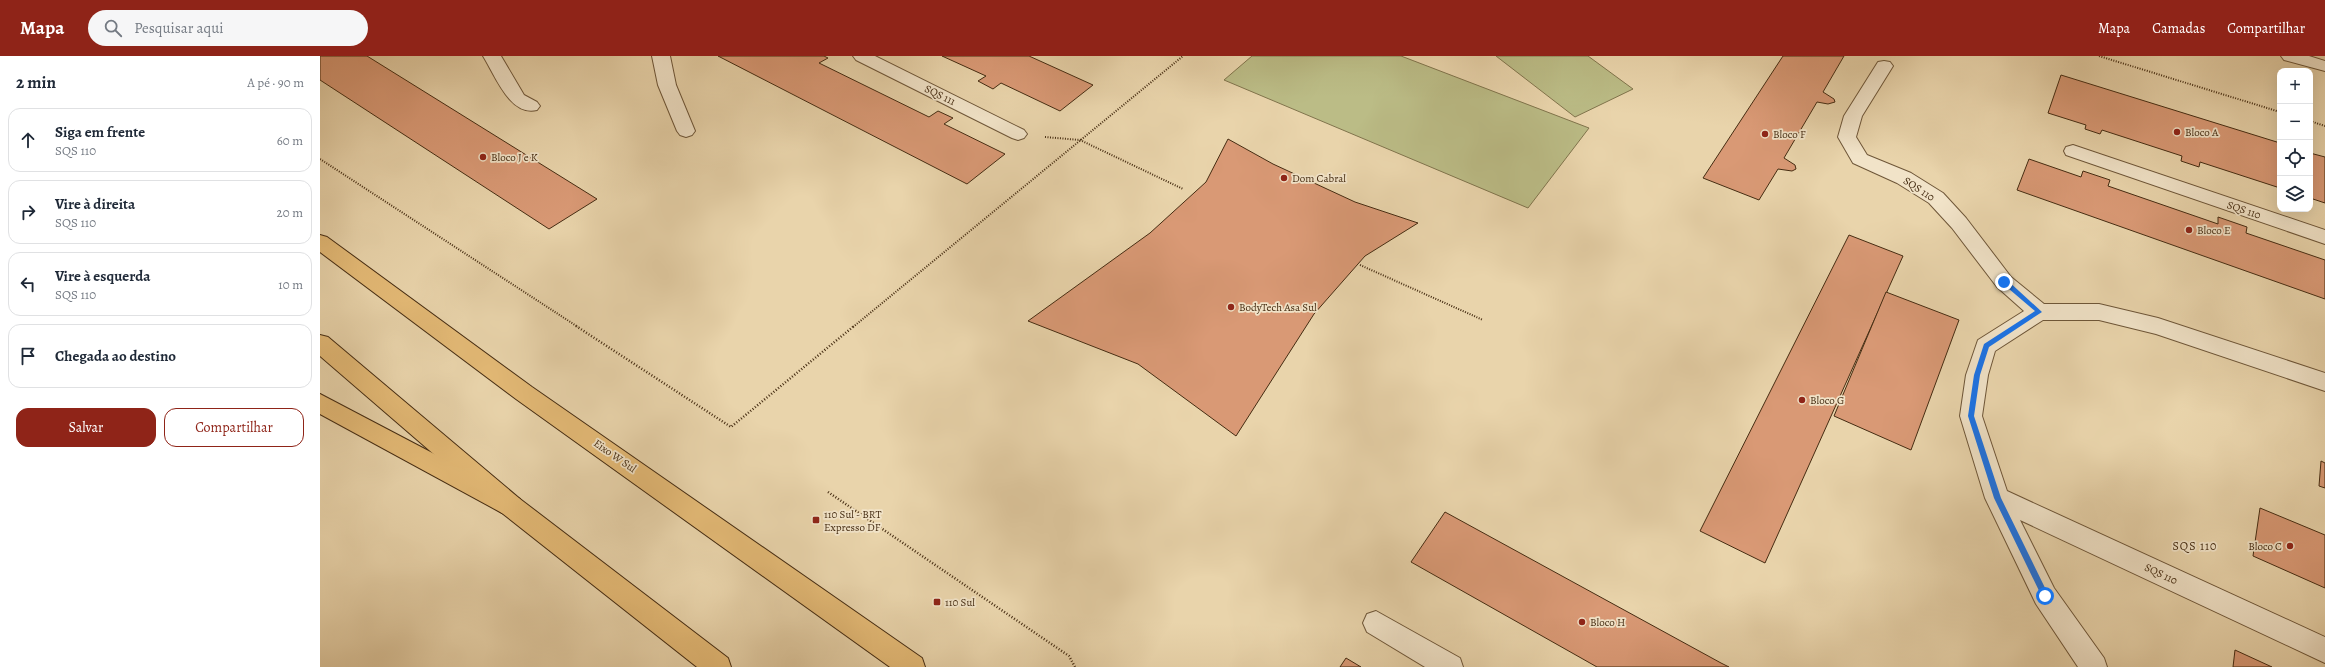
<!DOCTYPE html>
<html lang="pt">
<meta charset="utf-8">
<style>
:root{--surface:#fff;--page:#f6f6f7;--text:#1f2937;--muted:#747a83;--line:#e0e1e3;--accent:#8f2418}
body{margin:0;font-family:Alegreya,serif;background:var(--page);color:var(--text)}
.controls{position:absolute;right:12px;top:12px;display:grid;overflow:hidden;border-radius:8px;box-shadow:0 4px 16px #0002}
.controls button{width:36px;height:36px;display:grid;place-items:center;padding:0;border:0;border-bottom:1px solid var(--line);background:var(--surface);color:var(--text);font:20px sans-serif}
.stop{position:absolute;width:12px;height:12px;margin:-9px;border:3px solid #1a73e8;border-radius:50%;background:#fff}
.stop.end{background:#1a73e8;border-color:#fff;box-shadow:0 1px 4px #0008}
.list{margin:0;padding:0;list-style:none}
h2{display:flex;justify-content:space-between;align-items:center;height:52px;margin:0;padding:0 16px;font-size:17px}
h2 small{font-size:13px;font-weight:400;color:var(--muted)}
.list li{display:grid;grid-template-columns:26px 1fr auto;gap:12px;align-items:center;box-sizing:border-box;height:64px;margin:0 8px 8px;padding:0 8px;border:1px solid var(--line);border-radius:12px}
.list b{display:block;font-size:15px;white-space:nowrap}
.list p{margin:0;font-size:13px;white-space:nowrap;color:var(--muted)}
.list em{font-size:13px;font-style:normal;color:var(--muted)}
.actions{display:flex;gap:8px;padding:12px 16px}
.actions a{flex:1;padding:9px 0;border:1px solid var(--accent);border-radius:12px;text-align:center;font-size:14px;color:var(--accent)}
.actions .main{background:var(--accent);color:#fff}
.icon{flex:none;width:22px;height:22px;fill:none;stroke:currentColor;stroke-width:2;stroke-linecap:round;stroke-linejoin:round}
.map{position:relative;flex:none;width:2005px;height:611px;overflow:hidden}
header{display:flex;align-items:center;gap:24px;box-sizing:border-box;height:56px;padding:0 20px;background:var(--accent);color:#fff}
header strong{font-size:19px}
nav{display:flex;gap:22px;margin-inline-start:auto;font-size:14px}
.search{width:280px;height:36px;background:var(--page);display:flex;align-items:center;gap:10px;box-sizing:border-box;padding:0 14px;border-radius:22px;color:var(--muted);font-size:15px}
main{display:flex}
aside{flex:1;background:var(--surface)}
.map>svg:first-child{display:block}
</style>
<header>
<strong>Mapa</strong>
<div class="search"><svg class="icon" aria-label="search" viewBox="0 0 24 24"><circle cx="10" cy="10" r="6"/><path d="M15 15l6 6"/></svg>Pesquisar aqui</div>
<nav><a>Mapa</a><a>Camadas</a><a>Compartilhar</a></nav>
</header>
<main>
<aside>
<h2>2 min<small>A pé · 90 m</small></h2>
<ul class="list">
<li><svg class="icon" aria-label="ahead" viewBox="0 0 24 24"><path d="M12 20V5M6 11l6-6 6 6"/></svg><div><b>Siga em frente</b><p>SQS 110</p></div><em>60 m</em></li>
<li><svg class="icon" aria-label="right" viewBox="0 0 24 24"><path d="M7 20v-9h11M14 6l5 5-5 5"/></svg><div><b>Vire à direita</b><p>SQS 110</p></div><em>20 m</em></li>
<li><svg class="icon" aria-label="left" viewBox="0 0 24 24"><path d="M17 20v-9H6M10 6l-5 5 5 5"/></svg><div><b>Vire à esquerda</b><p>SQS 110</p></div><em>10 m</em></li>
<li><svg class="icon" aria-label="arrive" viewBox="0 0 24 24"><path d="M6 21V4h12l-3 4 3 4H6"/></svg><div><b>Chegada ao destino</b></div></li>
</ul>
<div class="actions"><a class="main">Salvar</a><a>Compartilhar</a></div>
</aside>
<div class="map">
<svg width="2005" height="611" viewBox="0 0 2005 611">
<rect width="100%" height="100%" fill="#e9d4ab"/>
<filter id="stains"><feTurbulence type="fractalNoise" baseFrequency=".005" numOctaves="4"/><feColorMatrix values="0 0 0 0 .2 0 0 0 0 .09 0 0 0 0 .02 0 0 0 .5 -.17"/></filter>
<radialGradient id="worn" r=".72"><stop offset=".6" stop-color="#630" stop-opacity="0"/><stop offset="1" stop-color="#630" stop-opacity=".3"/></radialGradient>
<g fill="#bbbc86" stroke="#80744c">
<polygon points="932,0 1081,0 1269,72 1208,152 904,24"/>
<polygon points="1176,0 1268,0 1313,33 1255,61"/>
</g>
<g fill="#d99975" stroke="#452c12">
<polygon points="0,0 47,0 277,143 229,173 0,24"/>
<polygon points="398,0 504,0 508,2 499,7 609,61 618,55 633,62 624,68 685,98 647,128"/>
<polygon points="622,0 709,0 773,29 740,55 681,27 673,33 658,25 666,20"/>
<polygon points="1463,0 1524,0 1503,36 1514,43 1515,46 1508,48 1497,46 1464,102 1475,109 1476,113 1472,115 1458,113 1439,144 1383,122"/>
<polygon points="1741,19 1960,87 1960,132 1880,106 1879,111 1861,105 1862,100 1782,74 1780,78 1765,73 1766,69 1728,57"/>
<polygon points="908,83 953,108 1035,146 1098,167 1045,200 994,258 916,380 818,308 708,265 830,177 886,126"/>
<polygon points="1990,97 2005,101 2005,147 1990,142"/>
<polygon points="1709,103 1761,121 1763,115 1790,124 1788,130 1898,168 1898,161 1927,171 1926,177 2005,204 2005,243 1697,134"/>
<polygon points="1529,179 1583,200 1445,507 1380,475"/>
<polygon points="1566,236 1639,264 1591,394 1514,360"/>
<polygon points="2001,405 2005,407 2005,432 1999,430"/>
<polygon points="1940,452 2005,479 2005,532 1933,500"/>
<polygon points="1125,456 1401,607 1409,611 1277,611 1091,506"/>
<polygon points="1915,594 1952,611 1913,611"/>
<polygon points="1026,602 1041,611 1020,611"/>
</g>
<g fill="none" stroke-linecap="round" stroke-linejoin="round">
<g stroke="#6e5638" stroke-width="2">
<g id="minor">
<path d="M163 0H181L204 39 217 46 220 50 217 54C190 61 175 19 163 0Z"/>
<polygon points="332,0 350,0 356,29 375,75 372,79 366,81 360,79 357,75 338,29"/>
<polygon points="533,0 555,0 704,74 707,78 704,82 698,84 692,82 536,4"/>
<polygon points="1961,0 1989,0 2005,5 2005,15 1964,4"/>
<polygon points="1564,5 1570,6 1573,10 1542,60 1536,81 1547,99 1591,117 1623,137 1646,162 1691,221 1724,248 1779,248 1838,262 2005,317 2005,335 1836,278 1779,264 1723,264 1675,295 1668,319 1662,360 1687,435 2005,581 2005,607 1700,464 1734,532 1784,602 1787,611 1758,611 1716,548 1665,442 1640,360 1646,319 1658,284 1704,255 1677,231 1632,172 1609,147 1577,127 1533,107 1518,81 1524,60 1558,6"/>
<polygon points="1753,89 2005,174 2005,188 1746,99 1744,95 1746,91"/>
<polygon points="1056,555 1140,602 1143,611 1105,611 1047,576 1043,567 1047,558"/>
</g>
</g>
<g stroke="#452c12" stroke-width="2">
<g id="major">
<polygon points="0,179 7,181 212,331 602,602 605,611 570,611 196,343 0,196"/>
<polygon points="0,279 8,281 200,443 408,602 411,611 377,611 182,457 0,300"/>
</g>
</g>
<g stroke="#452c12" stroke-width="2">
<polygon id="highway" points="0,338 200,443 203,450 200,457 191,460 182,457 0,358"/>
</g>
<g stroke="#452c12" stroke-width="2" stroke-dasharray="1 1.5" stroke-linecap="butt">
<polyline points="1779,0 1960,56"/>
<polyline points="1990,65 2005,70"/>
<polyline points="725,81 760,84 863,133"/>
<polyline points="0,103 258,271"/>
<polyline points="1040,209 1163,264"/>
<polyline points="533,271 863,0"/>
</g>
<g stroke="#452c12" stroke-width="2.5" stroke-dasharray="1 2" stroke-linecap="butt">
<polyline points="256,270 411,371 534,270"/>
<polyline points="508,436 749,600 755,611"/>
</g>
<use href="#minor" fill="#f1e3c8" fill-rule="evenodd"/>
<use href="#major" fill="#e4ba76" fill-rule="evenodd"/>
<use href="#highway" fill="#e4ba76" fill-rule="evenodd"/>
</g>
<polygon fill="#1a73e8" points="1682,224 1687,224 1722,256 1669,291 1660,319 1654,360 1681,442 1729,540 1725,544 1723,543 1674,442 1648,360 1654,319 1664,288 1715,255 1682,227"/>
<g fill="#8f2418" stroke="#f1e3c8" stroke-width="1.5">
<circle cx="1857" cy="76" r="4"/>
<circle cx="1445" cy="78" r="4"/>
<circle cx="163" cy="101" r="4"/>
<circle cx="964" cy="122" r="4"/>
<circle cx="1869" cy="174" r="4"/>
<circle cx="911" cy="251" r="4"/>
<circle cx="1482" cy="344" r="4"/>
<rect x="492" y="460" width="8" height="8" rx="2"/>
<circle cx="1970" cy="490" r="4"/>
<rect x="613" y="542" width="8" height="8" rx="2"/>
<circle cx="1262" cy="566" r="4"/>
</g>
<g text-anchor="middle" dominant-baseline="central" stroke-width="3.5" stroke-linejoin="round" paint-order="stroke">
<g font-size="11" fill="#452c12" stroke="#f1e3c8">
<text transform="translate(620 39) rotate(26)">SQS 111</text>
<text transform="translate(1599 133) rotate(33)">SQS 110</text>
<text transform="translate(1924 154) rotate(19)">SQS 110</text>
<text transform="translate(295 400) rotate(35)">Eixo W Sul</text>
<text transform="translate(1841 518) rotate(25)">SQS 110</text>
</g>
<g font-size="11" fill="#452c12" stroke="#f1e3c8" text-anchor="start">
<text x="1865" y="76">Bloco A</text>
<text x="1453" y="78">Bloco F</text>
<text x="171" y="101">Bloco J e K</text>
<text x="972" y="122">Dom Cabral</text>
<text x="1877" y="174">Bloco E</text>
<text x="919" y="251">BodyTech Asa Sul</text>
<text x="1490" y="344">Bloco G</text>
<text x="504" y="458">110 Sul - BRT<tspan x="504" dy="13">Expresso DF</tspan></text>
<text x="1962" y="490" text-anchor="end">Bloco C</text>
<text x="625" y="546">110 Sul</text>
<text x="1270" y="566">Bloco H</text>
</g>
<g font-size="12" letter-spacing="1" fill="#452c12" stroke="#f1e3c8">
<text x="1875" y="490">SQS 110</text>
</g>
</g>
<rect width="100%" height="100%" filter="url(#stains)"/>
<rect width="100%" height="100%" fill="url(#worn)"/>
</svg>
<div class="controls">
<button>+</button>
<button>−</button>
<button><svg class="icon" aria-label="locate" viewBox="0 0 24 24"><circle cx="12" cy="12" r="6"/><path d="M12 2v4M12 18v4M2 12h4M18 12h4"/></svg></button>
<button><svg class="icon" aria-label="layers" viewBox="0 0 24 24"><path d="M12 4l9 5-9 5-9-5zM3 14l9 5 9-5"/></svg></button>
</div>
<div class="stop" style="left:1725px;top:540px"></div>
<div class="stop end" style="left:1684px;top:226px"></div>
</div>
</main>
